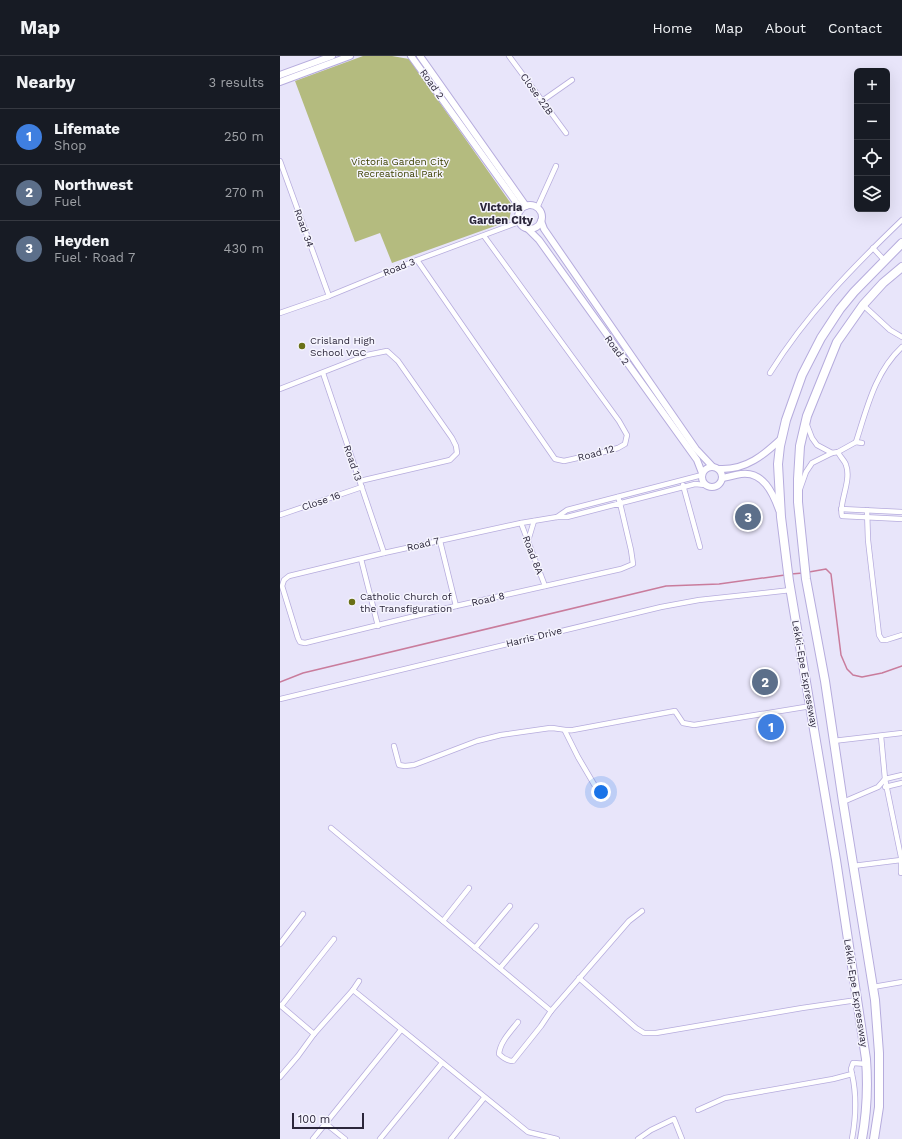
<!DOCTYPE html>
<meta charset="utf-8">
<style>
:root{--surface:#171b24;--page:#242831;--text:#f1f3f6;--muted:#9ea1a6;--line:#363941;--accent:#2563eb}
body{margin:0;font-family:"Work Sans",sans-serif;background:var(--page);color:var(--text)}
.controls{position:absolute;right:12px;top:12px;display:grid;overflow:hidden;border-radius:6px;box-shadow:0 4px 16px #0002}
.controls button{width:36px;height:36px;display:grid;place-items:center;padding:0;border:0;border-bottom:1px solid var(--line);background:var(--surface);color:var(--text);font:20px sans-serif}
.scale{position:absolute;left:12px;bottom:10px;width:72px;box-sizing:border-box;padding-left:4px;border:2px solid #2b263a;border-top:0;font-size:11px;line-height:14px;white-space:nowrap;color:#2b263a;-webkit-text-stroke:3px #f5f4fe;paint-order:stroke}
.you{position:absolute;left:321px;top:736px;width:14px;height:14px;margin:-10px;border:3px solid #fff;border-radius:50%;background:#1a73e8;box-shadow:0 0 0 6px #1a73e833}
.badge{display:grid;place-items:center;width:26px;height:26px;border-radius:50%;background:var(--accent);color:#fff;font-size:13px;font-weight:700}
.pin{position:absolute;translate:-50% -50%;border:2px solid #fff;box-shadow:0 1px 4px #0006}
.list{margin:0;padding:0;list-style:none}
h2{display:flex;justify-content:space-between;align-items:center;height:52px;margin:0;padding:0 16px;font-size:17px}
h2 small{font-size:13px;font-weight:400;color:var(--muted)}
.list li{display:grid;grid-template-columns:26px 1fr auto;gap:12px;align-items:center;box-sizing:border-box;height:56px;padding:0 16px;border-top:1px solid var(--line)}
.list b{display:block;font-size:15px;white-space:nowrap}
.list p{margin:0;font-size:13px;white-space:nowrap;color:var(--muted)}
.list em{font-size:13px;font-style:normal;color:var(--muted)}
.icon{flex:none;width:22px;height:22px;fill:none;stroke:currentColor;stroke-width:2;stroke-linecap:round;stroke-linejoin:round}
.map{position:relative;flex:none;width:622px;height:1083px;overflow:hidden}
header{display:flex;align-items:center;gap:24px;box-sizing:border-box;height:56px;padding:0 20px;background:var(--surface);border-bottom:1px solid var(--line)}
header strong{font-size:19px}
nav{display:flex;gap:22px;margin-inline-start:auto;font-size:14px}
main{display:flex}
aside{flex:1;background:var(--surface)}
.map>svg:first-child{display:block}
</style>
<header>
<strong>Map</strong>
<nav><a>Home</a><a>Map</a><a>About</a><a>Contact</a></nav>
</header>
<main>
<aside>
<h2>Nearby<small>3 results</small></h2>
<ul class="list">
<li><span class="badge" style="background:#3f7fe0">1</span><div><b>Lifemate</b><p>Shop</p></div><em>250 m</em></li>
<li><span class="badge" style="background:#5c6f8a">2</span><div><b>Northwest</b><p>Fuel</p></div><em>270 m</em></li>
<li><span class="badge" style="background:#5c6f8a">3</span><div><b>Heyden</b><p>Fuel · Road 7</p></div><em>430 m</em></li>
</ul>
</aside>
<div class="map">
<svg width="622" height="1083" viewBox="0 0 622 1083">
<rect width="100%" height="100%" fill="#e8e5fa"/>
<polygon fill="#b4bb7f" points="83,0 112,0 129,3 232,149 229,165 112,207 100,177 75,186 15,25"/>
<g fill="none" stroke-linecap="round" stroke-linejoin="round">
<g stroke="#c97c9c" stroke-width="1.5">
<polyline points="529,516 546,513 551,518 561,599 567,613 573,619 582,621 602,617 622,610"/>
<polyline points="511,518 523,517"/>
<polyline points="0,626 23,617 386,530 439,528 505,519"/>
</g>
<g stroke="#b6acdd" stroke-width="6">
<g id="street">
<polyline points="229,0 286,77"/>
<polyline points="262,45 292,24"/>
<polyline points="0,105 49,240"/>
<polyline points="257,152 276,110"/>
<polyline points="593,192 605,205"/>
<polyline points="137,204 275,403 284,405 324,396 338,392 345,388 347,379 339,365 204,180"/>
<polyline points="583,249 610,274 622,281"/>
<polyline points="0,257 49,240 137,204 239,166"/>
<polyline points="43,317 104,497"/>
<path d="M490 317C526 259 573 211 622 164"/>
<polyline points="0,333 87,299 107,295 118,305 172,382 176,390 177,397 170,404 80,425"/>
<polyline points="527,369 532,382 537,389 552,397"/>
<path d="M576 386C587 352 595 316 622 291"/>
<path d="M558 396C560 401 565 405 566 409 572 425 558 448 562 460L622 463"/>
<polyline points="403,429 420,491"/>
<polyline points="520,433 526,416 532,407 552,397 558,396 576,386 582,387"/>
<polyline points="338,441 340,447 351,494 353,508 341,513 176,550 25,587 20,586 18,582 2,530 4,524 9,520 104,497 241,467 277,461 287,461 415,428 425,429"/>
<polyline points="561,453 622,456"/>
<polyline points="587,454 588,484 599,579 602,584 606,584 622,579"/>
<polyline points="0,459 82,431"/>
<polyline points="277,461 287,454 422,419"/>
<polyline points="241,467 265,530"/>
<polyline points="160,485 176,550"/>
<polyline points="248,485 254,465"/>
<polyline points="81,503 98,570"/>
<polyline points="0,643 381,551 419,544 511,534"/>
<polyline points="285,675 298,701 318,735"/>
<polyline points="601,680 605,723 621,801 621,817"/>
<polyline points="553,685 622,677"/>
<path d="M114 690 119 709 125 710 134 709 197 685 221 679 270 672C278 672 285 675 293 674L395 655 403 667 414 669 531 650"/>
<polyline points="605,731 622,727"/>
<polyline points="563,746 598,731 605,723 622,719"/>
<polyline points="51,772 271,955"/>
<polyline points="573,810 621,804"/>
<polyline points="163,865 189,832"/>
<polyline points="0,888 23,858"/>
<polyline points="195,892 230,850"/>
<polyline points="220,912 256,870"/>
<polyline points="299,922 356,972 364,977 376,977 522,952 577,944"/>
<polyline points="593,931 622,926"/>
<polyline points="73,934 248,1076 277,1083"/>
<polyline points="0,949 34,978"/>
<polyline points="1,950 54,883"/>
<path d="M238 966C231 975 220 986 219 998 223 1002 227 1005 233 1005L261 970 271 955 349 865 362 855"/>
<path d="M572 1018C577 1040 576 1061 572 1083"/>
<polyline points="0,1021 18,1000 34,978 73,934 79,925"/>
<polyline points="418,1054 445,1042 553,1023 572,1018 571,1013 573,1007 587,1008"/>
<polyline points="45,1067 65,1083"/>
<polyline points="33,1083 121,974"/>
<polyline points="100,1083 162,1007"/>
<polyline points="171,1083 204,1042"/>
<polyline points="358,1083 371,1074 394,1063 402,1083"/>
</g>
</g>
<g stroke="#b6acdd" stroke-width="8">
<g id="secondary">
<polyline points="131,0 241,153"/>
<polyline points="140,0 246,150"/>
<polyline points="0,19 52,0"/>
<polyline points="0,26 70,0"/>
<circle cx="250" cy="161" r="12"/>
<polyline points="261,165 264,173 416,393 432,410"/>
<polyline points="248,173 259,184 417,404 422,417"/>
<circle cx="432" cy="421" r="10"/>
<path d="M440 413C466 414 484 399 502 382"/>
<path d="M442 422C449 421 454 419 461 418 483 415 493 437 499 454"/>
</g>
</g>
<g stroke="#b6acdd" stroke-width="10">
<g id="highway">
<path d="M582 1083C587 1056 588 1030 586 1003L556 804 509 525 501 461 498 408 500 390 506 364 522 319 541 282 560 253 574 236 622 187"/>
<polyline points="594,1083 599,1051 599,997 595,944 563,746 545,625 526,523 518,446 518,423 520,390 527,360 557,286 583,249 603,227 622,211"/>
</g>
</g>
<use href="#street" stroke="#fff" stroke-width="4.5"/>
<use href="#secondary" stroke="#fff" stroke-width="6"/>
<use href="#highway" stroke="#fff" stroke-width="8"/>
</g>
<g fill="#6a7017" stroke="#f5f4fe" stroke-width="1.5">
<circle cx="22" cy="290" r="4"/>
<circle cx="72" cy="546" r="4"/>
</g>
<g text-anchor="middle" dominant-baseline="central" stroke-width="3" stroke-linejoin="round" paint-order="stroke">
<g font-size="10" fill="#2b263a" stroke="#f5f4fe">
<text transform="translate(152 28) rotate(55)">Road 2</text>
<text transform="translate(257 38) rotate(54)">Close 22B</text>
<text transform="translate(24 172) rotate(70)">Road 34</text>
<text transform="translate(119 211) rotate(-22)">Road 3</text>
<text transform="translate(337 294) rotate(54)">Road 2</text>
<text transform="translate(316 397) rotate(-15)">Road 12</text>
<text transform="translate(73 407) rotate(71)">Road 13</text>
<text transform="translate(41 445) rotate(-19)">Close 16</text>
<text transform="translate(143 488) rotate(-13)">Road 7</text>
<text transform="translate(253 499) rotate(69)">Road 8A</text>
<text transform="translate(208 543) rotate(-13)">Road 8</text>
<text transform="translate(254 581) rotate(-14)">Harris Drive</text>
<text transform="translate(525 618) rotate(80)">Lekki-Epe Expressway</text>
<text transform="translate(576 937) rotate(81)">Lekki-Epe Expressway</text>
</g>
<g font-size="10" fill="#3d4101" stroke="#f5f4fe">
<text x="120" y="105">Victoria Garden City<tspan x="120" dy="12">Recreational Park</tspan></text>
</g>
<g font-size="10" fill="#2b263a" stroke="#f5f4fe" text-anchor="start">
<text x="30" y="284">Crisland High<tspan x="30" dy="12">School VGC</tspan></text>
<text x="80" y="540">Catholic Church of<tspan x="80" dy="12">the Transfiguration</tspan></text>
</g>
<g font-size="11" font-weight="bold" fill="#2b263a" stroke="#f5f4fe">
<text x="221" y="151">Victoria<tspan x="221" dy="13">Garden City</tspan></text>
</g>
</g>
</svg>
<div class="controls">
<button>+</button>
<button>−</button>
<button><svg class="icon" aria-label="locate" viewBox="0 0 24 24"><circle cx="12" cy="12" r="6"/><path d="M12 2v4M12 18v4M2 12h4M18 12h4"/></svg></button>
<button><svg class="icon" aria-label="layers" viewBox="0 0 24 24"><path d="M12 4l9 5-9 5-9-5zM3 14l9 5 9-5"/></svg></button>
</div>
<div class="scale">100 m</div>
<div class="you"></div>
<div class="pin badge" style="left:491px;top:671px;background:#3f7fe0">1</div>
<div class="pin badge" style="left:485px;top:626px;background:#5c6f8a">2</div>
<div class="pin badge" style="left:468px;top:461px;background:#5c6f8a">3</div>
</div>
</main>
